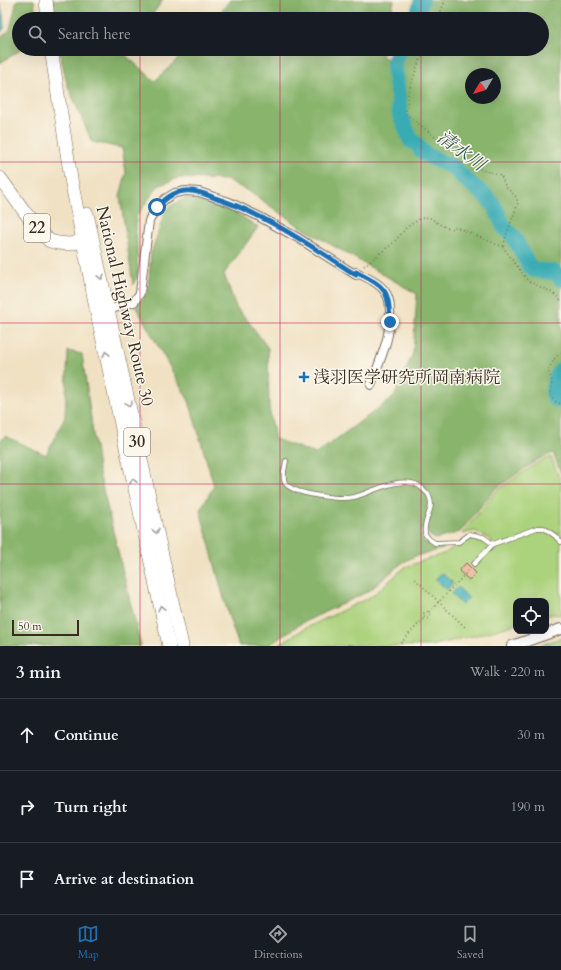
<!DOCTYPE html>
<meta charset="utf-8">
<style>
:root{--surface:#171b24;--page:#20242c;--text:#f1f3f6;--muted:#9ea1a6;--line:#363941;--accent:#1f6fb2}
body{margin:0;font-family:Cardo,"Noto Serif JP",serif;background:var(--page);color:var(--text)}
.controls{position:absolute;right:12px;bottom:12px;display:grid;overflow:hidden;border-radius:8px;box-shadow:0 4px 16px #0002}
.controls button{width:36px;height:36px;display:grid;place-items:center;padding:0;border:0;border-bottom:1px solid var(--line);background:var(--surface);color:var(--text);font:20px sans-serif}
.compass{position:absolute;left:465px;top:68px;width:36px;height:36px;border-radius:50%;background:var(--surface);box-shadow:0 4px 16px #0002;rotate:232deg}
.scale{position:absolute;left:12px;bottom:10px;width:67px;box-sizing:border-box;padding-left:4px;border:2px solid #3b2a1e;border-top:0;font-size:11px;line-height:14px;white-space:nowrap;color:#3b2a1e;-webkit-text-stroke:3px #fbf7ec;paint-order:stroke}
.stop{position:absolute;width:12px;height:12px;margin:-9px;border:3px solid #1f6fb2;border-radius:50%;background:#fff}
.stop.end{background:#1f6fb2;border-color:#fff;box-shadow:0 1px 4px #0008}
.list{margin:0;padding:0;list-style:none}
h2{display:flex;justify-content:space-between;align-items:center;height:52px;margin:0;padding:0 16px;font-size:17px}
h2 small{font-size:13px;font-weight:400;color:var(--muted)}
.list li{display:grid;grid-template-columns:26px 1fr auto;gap:12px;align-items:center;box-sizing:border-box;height:72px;padding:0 16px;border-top:1px solid var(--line)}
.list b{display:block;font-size:15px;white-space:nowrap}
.list em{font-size:13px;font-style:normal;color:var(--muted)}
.icon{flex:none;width:22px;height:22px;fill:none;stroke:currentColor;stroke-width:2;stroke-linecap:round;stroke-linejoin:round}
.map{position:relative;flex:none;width:561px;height:646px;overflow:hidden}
.search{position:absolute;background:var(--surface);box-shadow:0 4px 16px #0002;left:12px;right:12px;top:12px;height:44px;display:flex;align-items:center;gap:10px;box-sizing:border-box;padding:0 14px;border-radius:22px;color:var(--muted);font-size:15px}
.sheet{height:268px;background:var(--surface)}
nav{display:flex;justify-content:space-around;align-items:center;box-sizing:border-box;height:56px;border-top:1px solid var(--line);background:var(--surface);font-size:11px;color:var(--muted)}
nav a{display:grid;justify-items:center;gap:2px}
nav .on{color:var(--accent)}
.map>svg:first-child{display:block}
</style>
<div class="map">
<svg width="561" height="646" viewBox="0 0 561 646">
<rect width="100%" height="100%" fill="#fbf7ec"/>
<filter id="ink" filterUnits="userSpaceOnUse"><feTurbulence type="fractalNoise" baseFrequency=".025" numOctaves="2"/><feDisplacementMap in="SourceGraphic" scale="8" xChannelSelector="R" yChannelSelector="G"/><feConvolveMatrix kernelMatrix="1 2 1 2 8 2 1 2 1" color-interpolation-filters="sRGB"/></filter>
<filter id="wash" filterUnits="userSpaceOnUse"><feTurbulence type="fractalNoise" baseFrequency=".012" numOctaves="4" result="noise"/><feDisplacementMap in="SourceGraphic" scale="16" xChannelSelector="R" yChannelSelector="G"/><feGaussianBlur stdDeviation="0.9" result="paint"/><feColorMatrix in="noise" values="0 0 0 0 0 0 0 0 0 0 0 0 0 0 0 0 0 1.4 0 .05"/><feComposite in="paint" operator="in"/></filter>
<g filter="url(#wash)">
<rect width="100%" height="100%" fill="#f0e1c3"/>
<g fill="#abd27c" stroke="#737e4d">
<polygon points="551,457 561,482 561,615 553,614 546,616 546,601 516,601 516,624 482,634 429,646 276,646 304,629 372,596 405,567 445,553 455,546 469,538 485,542 494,550 491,540 475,531 462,534 496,491 537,463"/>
<polygon points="561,638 561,646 538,646"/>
</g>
<g fill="#88b46c" stroke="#626f45" fill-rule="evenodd">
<polygon points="17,0 34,0 36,19 19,19 19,49 22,49 0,63 0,38 10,30"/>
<polygon points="52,0 163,0 149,19 53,19"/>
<polygon points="230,0 394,0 390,19 215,19"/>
<path d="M427 0H561V473L553 453 537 460 495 489 460 532 436 539 430 536 426 529H421V537L423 541 434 546H446L443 549 415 556 402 563 369 591 300 624 268 646H239L229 617 200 510 214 486 189 401 136 307 148 292 151 254 166 209 185 198 227 207 258 227 224 274 236 307 249 322 268 348 269 408 275 439 316 454 394 397 413 353 417 294 299 226 250 192 227 180 178 178 158 186 136 217 138 274 133 285 120 196 126 173 122 148 92 142 67 84 59 49H127L124 54 155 81 188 49H384L382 57 395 61 402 49H542V19H421ZM471 74H495V98H471Z"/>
<polygon points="68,351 82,354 98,469 141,646 0,646 0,441 5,436 46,455 65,417"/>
</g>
<g fill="#39abb3" stroke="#3a6a68">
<polygon points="0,4 3,15 4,29 0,33"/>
<polygon points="442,573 453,583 447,590 435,579"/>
<polygon points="458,587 469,598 462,605 451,594"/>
</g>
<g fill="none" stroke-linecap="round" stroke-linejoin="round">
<g stroke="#39abb3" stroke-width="16">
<polyline points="416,19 422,0"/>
<polyline points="399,49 394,63 394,70 399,102 400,115 403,122 407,131 411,141 416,143 421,150 430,157 453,167 466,180 487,197 495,207 504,227 514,237 518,245 529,266 534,270 554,272 559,275 561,279"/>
<path d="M561 370C556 378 550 389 555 399L561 401"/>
</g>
</g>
<g id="blocks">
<polygon fill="#eeb396" points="466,563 476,573 469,580 459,571"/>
</g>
</g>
<g filter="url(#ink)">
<use href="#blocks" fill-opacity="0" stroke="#7a6a58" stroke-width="1"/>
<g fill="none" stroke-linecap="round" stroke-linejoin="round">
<g stroke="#7a6a58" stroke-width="5.5">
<g id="service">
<path d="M286 461C285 468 281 478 286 484 295 495 341 500 354 497 373 492 406 472 423 489 425 491 428 493 429 496 434 507 428 512 426 522 424 526 425 530 425 534L429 539 435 543 459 542 470 534 483 537 493 544 537 528H544L555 536 561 542"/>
<polyline points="474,564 493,544"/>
</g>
</g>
<g stroke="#7a6a58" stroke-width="10">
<path id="minor" d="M105 311 134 302 140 293 149 221 157 207 165 199 175 193 186 191 199 192 229 202 258 216 298 238 356 275V272C367 278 380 283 386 293 389 298 390 305 390 311 391 338 380 360 371 385"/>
</g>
<g stroke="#7a6a58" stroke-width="12">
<polyline id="tertiary" points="512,646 561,629"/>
</g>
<g stroke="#7a6a58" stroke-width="14">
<polyline id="primary" points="0,178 38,230 50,241 58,243 69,244 92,239"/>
</g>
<g stroke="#7a6a58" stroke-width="14">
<g id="trunk">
<polyline points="46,0 48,19"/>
<polyline points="51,49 71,179 97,313 169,646"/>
<polyline points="87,214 182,646"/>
</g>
</g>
<g stroke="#7a6a58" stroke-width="1.5" stroke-dasharray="1 3" stroke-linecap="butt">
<polyline points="438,19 445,0"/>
<polyline points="425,49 417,67 408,94 406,114 454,152 472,150 481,170 501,175 505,186 516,197 518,203 507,233 503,247"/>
<polyline points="364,266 393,243 406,228 419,219 429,217 439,224 450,229 456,227 503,247 528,281 553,293 561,301"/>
<polyline points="561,353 555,358 548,370 552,381 550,393 553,400 561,404"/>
<polyline points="415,579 466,628"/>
<circle cx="427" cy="615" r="3.5"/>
<polyline points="429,612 470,569"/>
<polyline points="344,646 350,644 353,646"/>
<polyline points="398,646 424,618"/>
</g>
<use href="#service" stroke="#fff" stroke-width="4"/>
<use href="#minor" stroke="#fff" stroke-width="8"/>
<use href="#tertiary" stroke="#fff" stroke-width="10"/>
<use href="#primary" stroke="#fff" stroke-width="13"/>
<use href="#trunk" stroke="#fff" stroke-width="13"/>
</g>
<defs><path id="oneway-chevron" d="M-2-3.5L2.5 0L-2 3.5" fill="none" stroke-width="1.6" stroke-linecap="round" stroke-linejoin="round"/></defs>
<g stroke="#a79f9a">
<use href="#oneway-chevron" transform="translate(101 277) rotate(78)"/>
<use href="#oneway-chevron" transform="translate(106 354) rotate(-102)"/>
<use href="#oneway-chevron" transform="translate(129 404) rotate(78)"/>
<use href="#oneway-chevron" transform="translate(133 481) rotate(-102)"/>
<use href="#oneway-chevron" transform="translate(156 531) rotate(78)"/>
<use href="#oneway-chevron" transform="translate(161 608) rotate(-102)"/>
</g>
</g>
<g fill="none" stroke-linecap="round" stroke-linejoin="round" filter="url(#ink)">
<path stroke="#1f6fb2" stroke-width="5" d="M157 207C165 199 173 192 185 191 195 190 205 194 215 198 265 214 311 246 356 275V272C385 287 389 288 390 322"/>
</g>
<path fill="none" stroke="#c2185b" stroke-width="1" stroke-opacity="0.55" d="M140 0V19M280 0V19M421 0V19M140 49V646M280 49V646M421 49V646M0 162H561M0 323H561M0 484H561"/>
<path fill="#1f6fb2" stroke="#fbf7ec" stroke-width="1.5" d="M302 371h4v4h4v4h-4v4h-4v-4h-4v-4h4z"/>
<g text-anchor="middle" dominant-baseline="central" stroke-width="3" stroke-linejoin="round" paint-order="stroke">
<g fill="#fbf7ec" stroke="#75685c" stroke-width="1">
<rect x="24" y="214" width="26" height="28" rx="3"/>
<rect x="124" y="428" width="26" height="28" rx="3"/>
</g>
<g font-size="16" font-weight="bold" fill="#3b2a1e">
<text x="37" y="228">22</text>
<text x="137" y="442">30</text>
</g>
<g font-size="17" fill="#3b2a1e" stroke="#fbf7ec">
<text transform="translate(125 306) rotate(77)">National Highway Route 30</text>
</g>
<g font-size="17" fill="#3b2a1e" stroke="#fbf7ec" text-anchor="start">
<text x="313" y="377">浅羽医学研究所岡南病院</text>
</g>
<g font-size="18" font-style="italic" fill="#3a5e5a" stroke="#fbf7ec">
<text transform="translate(461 151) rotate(36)">清水川</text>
</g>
</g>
</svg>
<div class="controls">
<button><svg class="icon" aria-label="locate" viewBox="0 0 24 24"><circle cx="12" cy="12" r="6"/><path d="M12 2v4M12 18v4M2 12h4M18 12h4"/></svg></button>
</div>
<svg class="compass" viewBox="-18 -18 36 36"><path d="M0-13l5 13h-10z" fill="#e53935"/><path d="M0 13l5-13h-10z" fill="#9ea1a6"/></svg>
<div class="scale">50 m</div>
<div class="stop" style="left:157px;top:207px"></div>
<div class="stop end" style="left:390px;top:322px"></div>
<div class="search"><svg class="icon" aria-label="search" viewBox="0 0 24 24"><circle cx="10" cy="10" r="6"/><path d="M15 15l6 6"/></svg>Search here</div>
</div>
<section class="sheet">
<h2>3 min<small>Walk · 220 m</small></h2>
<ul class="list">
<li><svg class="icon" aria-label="ahead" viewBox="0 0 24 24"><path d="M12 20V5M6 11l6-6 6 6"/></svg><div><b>Continue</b></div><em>30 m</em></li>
<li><svg class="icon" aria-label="right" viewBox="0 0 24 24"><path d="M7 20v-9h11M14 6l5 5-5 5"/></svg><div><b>Turn right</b></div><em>190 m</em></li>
<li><svg class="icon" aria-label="arrive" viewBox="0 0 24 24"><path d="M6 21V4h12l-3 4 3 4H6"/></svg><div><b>Arrive at destination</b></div></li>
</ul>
</section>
<nav>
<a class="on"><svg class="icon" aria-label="map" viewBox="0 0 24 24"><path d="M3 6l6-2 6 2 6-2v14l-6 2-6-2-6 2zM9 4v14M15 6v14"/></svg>Map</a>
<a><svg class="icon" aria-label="directions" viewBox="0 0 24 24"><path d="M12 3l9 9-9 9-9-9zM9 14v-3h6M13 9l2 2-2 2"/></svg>Directions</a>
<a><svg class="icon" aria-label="saved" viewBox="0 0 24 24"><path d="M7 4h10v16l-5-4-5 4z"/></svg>Saved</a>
</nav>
